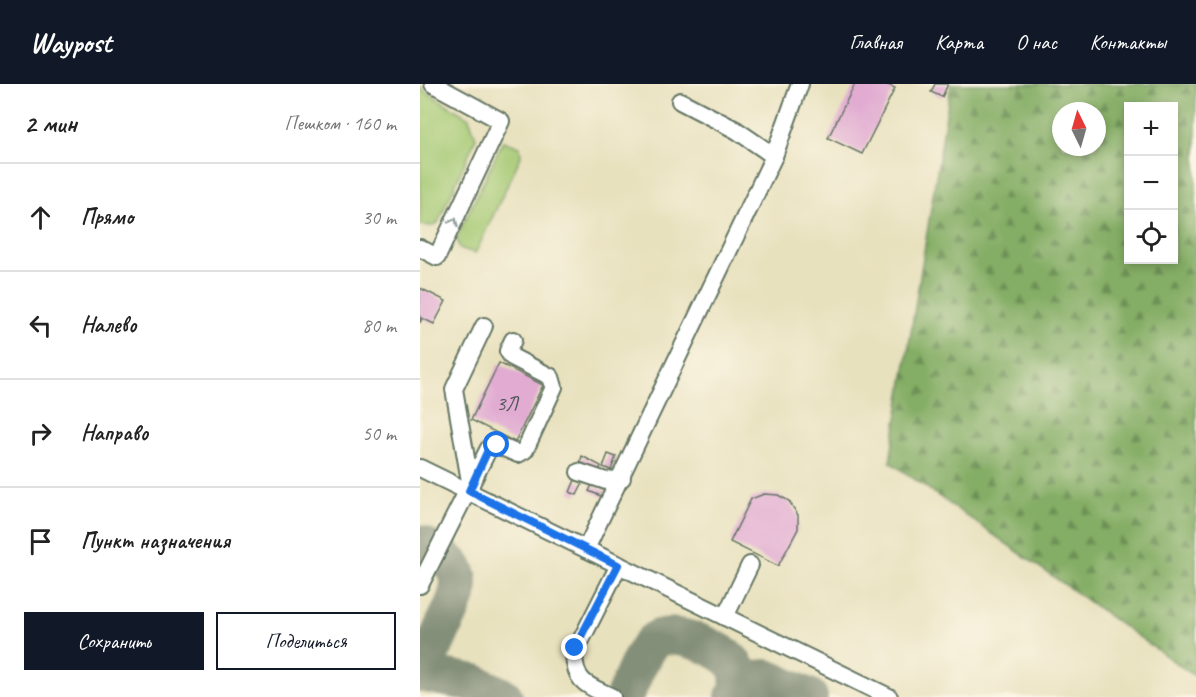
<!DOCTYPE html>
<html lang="ru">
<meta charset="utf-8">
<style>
:root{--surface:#fff;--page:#f6f6f6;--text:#222;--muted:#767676;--line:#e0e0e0;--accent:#111827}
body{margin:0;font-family:Caveat,sans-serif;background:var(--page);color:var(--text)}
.controls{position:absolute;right:18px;top:18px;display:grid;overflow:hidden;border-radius:0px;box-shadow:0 3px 9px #0003}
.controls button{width:54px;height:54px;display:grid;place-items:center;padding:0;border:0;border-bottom:2px solid var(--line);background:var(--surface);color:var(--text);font:30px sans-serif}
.compass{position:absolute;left:632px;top:18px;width:54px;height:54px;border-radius:50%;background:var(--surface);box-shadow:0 3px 9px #0003;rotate:355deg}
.stop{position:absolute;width:18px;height:18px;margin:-14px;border:4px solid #1a73e8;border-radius:50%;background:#fff}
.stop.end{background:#1a73e8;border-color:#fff;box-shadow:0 2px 6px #0008}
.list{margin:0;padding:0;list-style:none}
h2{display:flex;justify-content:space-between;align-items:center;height:78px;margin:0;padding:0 24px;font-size:26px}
h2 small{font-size:20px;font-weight:400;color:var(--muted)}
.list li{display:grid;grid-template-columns:39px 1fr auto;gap:18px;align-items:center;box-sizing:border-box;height:108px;padding:0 24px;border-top:2px solid var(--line)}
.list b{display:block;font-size:22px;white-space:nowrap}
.list em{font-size:20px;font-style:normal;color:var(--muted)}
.actions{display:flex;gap:12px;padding:18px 24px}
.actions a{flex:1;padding:14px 0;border:2px solid var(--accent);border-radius:0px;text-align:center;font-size:21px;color:var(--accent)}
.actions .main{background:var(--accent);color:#fff}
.icon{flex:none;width:33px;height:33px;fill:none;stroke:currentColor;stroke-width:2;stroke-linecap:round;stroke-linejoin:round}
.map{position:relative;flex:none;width:776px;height:613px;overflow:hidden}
header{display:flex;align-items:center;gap:36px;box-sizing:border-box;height:84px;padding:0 30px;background:var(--accent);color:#fff}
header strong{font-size:28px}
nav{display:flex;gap:33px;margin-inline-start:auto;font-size:21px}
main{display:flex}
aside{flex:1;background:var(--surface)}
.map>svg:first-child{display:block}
</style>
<header>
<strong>Waypost</strong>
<nav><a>Главная</a><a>Карта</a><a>О нас</a><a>Контакты</a></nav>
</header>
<main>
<aside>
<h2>2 мин<small>Пешком · 160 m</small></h2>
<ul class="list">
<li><svg class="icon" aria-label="ahead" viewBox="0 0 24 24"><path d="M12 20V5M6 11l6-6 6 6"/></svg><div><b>Прямо</b></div><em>30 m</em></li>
<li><svg class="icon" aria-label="left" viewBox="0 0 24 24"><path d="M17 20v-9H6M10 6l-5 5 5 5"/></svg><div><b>Налево</b></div><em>80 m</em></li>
<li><svg class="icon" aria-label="right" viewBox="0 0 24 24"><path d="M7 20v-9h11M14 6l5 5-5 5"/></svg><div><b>Направо</b></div><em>50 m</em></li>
<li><svg class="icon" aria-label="arrive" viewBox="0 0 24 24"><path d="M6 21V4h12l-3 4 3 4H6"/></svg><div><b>Пункт назначения</b></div></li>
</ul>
<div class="actions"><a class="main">Сохранить</a><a>Поделиться</a></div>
</aside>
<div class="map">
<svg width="776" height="613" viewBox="0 0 776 613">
<defs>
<pattern id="forest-firs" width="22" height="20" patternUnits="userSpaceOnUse" patternTransform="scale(1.5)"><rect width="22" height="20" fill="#84ad65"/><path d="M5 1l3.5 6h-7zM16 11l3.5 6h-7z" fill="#6b8e54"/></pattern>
</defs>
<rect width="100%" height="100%" fill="#fcf5e5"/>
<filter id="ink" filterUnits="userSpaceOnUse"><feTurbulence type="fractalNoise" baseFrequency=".0167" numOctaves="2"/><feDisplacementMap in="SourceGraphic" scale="12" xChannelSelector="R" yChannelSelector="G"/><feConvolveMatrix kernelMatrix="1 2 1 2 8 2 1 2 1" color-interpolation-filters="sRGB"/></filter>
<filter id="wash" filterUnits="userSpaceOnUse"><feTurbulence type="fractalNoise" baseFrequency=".008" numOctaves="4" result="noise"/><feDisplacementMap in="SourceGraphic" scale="24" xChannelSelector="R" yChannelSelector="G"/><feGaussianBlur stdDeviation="1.35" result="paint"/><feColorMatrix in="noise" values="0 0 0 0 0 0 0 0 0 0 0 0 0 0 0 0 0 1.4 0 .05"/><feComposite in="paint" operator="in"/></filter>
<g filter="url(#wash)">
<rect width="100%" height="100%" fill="#e8e1be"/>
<g fill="#a5c973" stroke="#628354" stroke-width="1.5">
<polygon points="0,4 49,34 56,54 18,139 13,142 0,141"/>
<polygon points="83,57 100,63 101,72 57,166 55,169 39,164 37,153"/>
</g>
<path fill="url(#forest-firs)" stroke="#52754c" stroke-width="1.5" fill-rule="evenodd" d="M531 0H776V593L470 378ZM708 22H754V176H708ZM641 27H677V63H641Z"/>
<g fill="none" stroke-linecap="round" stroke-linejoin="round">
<g stroke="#848f79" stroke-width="38">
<path d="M0 460C47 482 47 496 24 541 18 555 12 570 0 581"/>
<polyline points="0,589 55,599 84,613"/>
<path d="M204 613C211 599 223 564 235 556 252 544 304 564 315 581 319 588 318 596 319 604"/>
<polyline points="314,613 327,596 347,594 389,613"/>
</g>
</g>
<g id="blocks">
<g fill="#e1abd2">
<polygon points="435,0 466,0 475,4 442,70 408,54"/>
<polygon points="515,0 528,0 522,13 511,8"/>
<polygon points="0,204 26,217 14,240 2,234 0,239"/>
<polygon points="79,279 123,301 95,358 51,336"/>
<polygon points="188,370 196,373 191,386 183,383"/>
<polygon points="162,372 181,382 179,387 160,378"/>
<polygon points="155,396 163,399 157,411 150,408"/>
<polygon points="172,401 186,407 183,413 169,407"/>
<polygon points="344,410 358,411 369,417 378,431 378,445 358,482 310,458 331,415"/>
</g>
</g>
</g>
<g filter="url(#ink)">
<use href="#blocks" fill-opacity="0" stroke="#657664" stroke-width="1.5"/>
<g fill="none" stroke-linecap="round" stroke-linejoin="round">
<g stroke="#657664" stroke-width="20">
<g id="minor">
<polyline points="260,17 316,46 354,72"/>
<polyline points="0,164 17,173 81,37 13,0"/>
<polyline points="0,384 469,613"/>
<polyline points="159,388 186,397 202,394"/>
<polyline points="51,403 34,305 64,242"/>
<polyline points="166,465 354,72 380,0"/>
<polyline points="0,501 69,364 77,361 98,370 105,366 134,303 131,293 92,273 88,267 93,256"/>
<polyline points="305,533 330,481"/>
<path d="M192 613C168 601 155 600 154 570L199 481"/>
</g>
</g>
<use href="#minor" stroke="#fff" stroke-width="16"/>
</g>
<defs><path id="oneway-chevron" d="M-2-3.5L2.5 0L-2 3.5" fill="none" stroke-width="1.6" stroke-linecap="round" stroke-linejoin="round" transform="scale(1.5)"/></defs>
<use stroke="#8f9e9a" href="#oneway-chevron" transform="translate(34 138) rotate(-64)"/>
</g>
<g fill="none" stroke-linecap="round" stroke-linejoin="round" filter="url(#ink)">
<polyline stroke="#1a73e8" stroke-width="8" points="77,361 69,364 49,407 198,481 155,564"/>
</g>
<g text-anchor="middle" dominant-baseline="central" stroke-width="4.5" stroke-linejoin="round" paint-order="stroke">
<g font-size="21" fill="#50585c">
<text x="87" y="319">3Л</text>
</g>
</g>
</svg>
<div class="controls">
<button>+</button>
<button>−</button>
<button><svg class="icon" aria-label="locate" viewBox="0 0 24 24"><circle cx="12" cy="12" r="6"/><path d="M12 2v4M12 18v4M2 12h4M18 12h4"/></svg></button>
</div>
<svg class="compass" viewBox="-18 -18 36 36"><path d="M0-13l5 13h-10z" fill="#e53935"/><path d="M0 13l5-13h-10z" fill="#767676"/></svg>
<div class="stop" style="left:77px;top:361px"></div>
<div class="stop end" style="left:155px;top:564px"></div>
</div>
</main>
